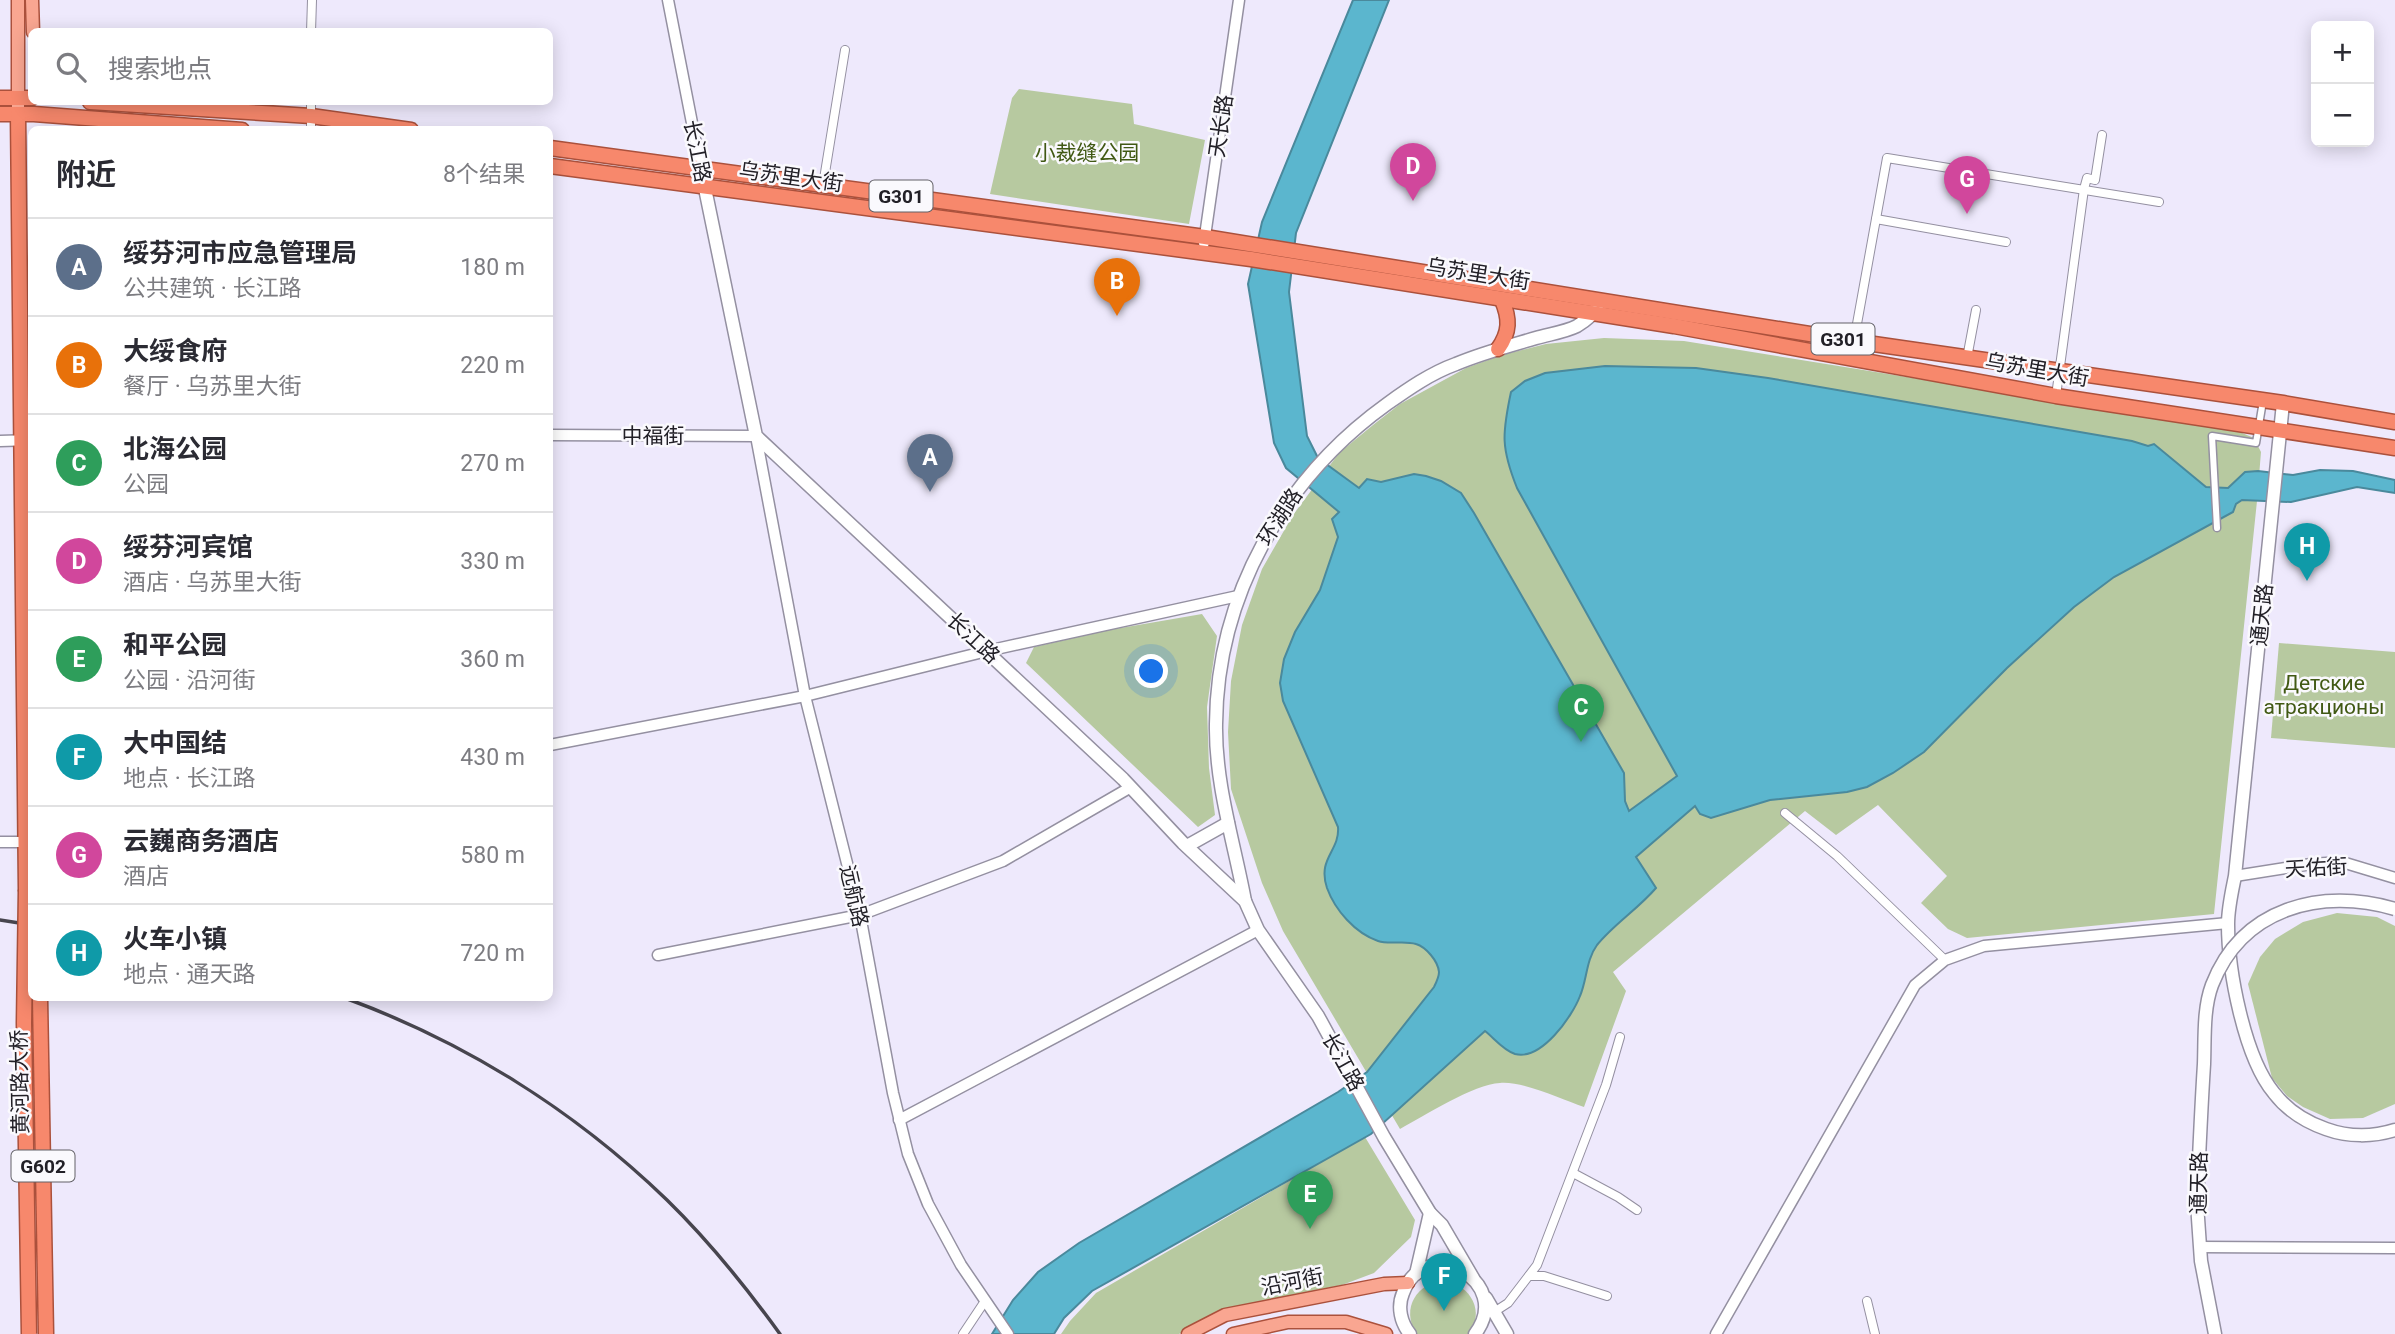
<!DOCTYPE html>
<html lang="zh">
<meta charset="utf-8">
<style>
:root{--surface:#fff;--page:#f7f7f7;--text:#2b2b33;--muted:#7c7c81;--line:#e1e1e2;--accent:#0b8043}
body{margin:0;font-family:Roboto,"Noto Sans SC",sans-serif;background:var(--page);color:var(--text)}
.controls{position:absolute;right:21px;top:21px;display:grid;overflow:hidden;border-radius:10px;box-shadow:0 4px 18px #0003}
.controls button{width:63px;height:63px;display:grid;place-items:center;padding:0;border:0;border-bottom:2px solid var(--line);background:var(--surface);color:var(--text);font:35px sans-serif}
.you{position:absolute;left:1152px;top:672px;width:24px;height:24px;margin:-18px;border:5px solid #fff;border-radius:50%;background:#1a73e8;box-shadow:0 0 0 10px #1a73e833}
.badge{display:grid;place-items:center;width:46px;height:46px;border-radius:50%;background:var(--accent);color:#fff;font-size:23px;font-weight:700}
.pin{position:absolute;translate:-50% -58px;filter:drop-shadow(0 2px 4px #0008)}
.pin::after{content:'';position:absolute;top:37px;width:24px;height:21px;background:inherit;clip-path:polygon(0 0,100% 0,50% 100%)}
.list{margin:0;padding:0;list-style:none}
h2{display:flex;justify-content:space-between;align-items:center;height:91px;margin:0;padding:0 28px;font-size:30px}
h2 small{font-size:23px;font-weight:400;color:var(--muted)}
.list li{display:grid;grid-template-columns:46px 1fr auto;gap:21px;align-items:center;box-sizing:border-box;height:98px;padding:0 28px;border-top:2px solid var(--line)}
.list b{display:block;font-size:26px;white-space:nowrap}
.list p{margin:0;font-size:23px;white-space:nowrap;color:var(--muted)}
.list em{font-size:23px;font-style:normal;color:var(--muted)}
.icon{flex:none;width:38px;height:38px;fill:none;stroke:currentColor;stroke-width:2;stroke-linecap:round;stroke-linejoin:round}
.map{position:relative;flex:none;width:2395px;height:1334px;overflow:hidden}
.search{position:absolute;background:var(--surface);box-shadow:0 4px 18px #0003;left:28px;top:28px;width:525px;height:77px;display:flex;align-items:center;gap:18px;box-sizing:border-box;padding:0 24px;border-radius:10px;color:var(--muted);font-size:26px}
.panel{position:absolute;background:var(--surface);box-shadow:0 4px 18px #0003;left:28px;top:126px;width:525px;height:875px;border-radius:10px}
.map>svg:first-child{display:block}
</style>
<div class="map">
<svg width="2395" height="1334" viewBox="0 0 2395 1334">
<rect width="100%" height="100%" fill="#eee9fc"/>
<g fill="#b7c9a0">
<polygon points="1019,89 1132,104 1134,124 1205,140 1189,224 990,194 1012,98"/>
<path d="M1604 338 1684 341 2235 430 2254 438 2261 452 2257 501 2214 914 1967 938 1948 929 1921 903 1947 876 1878 805 1836 835 1805 811 1613 972 1626 991 1584 1107C1561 1099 1523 1081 1500 1083 1474 1084 1424 1116 1400 1129L1283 931 1262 883 1231 789 1228 732 1231 681 1242 625 1262 569 1293 515 1339 453 1373 425 1400 404 1466 368 1502 355 1546 344Z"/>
<polygon points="1202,614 1217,636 1207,707 1209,768 1215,815 1198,827 1026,663 1034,647 1109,630"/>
<polygon points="2279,643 2395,652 2395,748 2271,738"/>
<polygon points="2337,913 2377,917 2395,926 2395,1104 2363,1118 2330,1119 2303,1107 2287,1096 2272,1078 2248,984 2260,957 2275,939 2303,922"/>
<polygon points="1365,1137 1415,1220 1411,1237 1374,1273 1342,1285 1221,1310 1179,1334 1061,1334 1070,1321 1096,1293"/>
<path d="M1446 1280C1471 1287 1485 1311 1469 1334H1416C1401 1308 1416 1283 1446 1280Z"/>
</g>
<path fill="#5bb6ce" stroke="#4a899c" stroke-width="2" d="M1353 0H1389L1296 233 1289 292 1307 436 1318 458 1359 488 1367 479 1381 482 1414 474 1426 476 1441 481 1461 493 1474 513 1624 773 1625 801 1629 811 1677 776 1517 488C1501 448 1502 434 1511 392L1525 381 1545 373 1605 366 1696 368 1768 378 2132 441 2148 446 2154 444 2206 487 2228 488 2245 472 2258 471 2293 475 2320 470 2353 471 2395 480V493L2357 487 2291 502 2242 500 2236 504 2233 512 2114 577 2074 607 2007 668 1924 752 1893 773 1867 787 1847 792 1770 800 1711 818 1700 814 1695 806 1636 857 1656 888C1638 909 1614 924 1597 945 1586 960 1587 980 1580 996 1572 1017 1541 1061 1515 1054 1503 1050 1494 1038 1485 1031L1371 1134 1092 1291 1064 1318 1054 1334H992L1013 1300 1038 1272 1079 1243 1338 1092 1367 1072 1434 987C1436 983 1439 976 1439 972 1438 961 1426 947 1416 944 1404 940 1390 945 1378 941 1355 933 1335 910 1327 888 1317 858 1340 851 1338 827L1283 701 1280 683 1284 659 1295 632 1320 590 1338 537 1332 519 1339 512 1286 468 1274 443 1248 284 1262 222Z"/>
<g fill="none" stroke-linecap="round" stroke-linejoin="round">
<g stroke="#9490a1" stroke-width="9">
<polyline id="pedestrian" points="2217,528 2212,436 2256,443 2263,401"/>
</g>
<g stroke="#9490a1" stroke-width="10">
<g id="minor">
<polyline points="311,32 312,0"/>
<polyline points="311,130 311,102"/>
<polyline points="823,185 845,50"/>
<polyline points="1876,219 2006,242"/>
<polyline points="1851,357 1887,158 2159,202"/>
<polyline points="1967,358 1976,310"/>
<polyline points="2056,396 2084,189 2087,178 2095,180 2102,135"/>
<polyline points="1785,813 1837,856 1945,960"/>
<polyline points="1573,1173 1618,1197 1637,1210"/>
<polyline points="1529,1276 1544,1276 1607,1296"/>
<polyline points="1867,1301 1875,1334"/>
<polyline points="1494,1312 1508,1303 1537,1265 1606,1085 1620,1037"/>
<polyline points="963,1334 985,1301"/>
</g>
</g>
<g stroke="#9490a1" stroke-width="13">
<g id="tertiary">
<polyline points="668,0 701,169"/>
<polyline points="1204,243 1239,0"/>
<polyline points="550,435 756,436 805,696 860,915 893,1093 908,1154 928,1204 961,1265 1008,1334"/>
<polyline points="0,441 32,440"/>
<polyline points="550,745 805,696 987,651 1238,596"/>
<polyline points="0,842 32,842"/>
<polyline points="2235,876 2311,864 2342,862 2395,878"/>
<polyline points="658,955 860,915 1003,861 1131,787"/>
<polyline points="899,1120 1258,930"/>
<polyline points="2200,1247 2395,1248"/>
<polyline points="1716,1334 1915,985 1945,960 1984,946 2228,923"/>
</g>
</g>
<g stroke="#9490a1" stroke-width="15">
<g id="secondary">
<polyline points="701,169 756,436 1123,779 1183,843 1245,901 1258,930 1318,1016 1384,1137 1430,1213 1442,1225 1473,1278"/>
<path d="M2283 403 2235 876C2232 891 2228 908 2228 924 2228 970 2244 1057 2274 1093 2287 1110 2306 1122 2326 1129 2348 1137 2373 1137 2395 1130"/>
<polyline points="1187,846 1228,823"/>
<path d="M1245 901C1234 842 1215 784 1216 724 1217 595 1284 478 1387 404 1408 389 1431 373 1456 364 1482 353 1509 346 1536 338 1550 334 1565 332 1577 326 1585 321 1592 316 1597 308"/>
<polyline points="2197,1204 2201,1261 2215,1334"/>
<polyline points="1416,1274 1430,1213"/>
<polyline points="1486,1298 1507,1334"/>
<path d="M1410 1334C1401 1323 1397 1307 1403 1293 1425 1233 1515 1281 1475 1334"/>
</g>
</g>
<g stroke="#ab513c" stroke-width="15">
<g id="primary">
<polyline points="18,0 18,108"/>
<polyline points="32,0 33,32"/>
<polyline points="1188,1334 1225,1315 1384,1284 1408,1283"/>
<polyline points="1233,1334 1288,1322 1346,1322 1386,1334"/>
</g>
</g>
<g stroke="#ab513c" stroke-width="17">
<g id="trunk">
<polyline points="0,98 32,98"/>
<polyline points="90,102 311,116 411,130"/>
<polyline points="0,114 34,114 242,130"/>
<polyline points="18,114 26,890"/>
<polyline points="550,148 1205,237 1853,341 2283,403 2395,422"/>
<polyline points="550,166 1251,259 1674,326 2056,396 2395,448"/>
<path d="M1498 349C1510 332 1510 319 1502 300"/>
<polyline points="40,998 46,1334"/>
</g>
</g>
<use href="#pedestrian" stroke="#fff" stroke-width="6"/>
<use href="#minor" stroke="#fff" stroke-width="8"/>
<use href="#tertiary" stroke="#fff" stroke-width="10"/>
<use href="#secondary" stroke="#fff" stroke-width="12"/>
<use href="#primary" stroke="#f9a691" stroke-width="12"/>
<use href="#trunk" stroke="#f7886c" stroke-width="14"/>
<g stroke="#47454e" stroke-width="3.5">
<polyline points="0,920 32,925"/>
<path d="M345 998C465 1042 575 1111 667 1200 709 1241 746 1287 780 1334"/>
</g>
<g stroke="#9490a1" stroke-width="15" stroke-linecap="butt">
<path id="secondary-bridge" d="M2197 1204C2199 1157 2201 1111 2204 1064 2205 1039 2203 1009 2212 985 2242 908 2321 887 2395 909"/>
</g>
<g stroke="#ab513c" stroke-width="17" stroke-linecap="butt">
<polyline id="trunk-bridge" points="26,890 24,1023 29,1334"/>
</g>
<use href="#secondary-bridge" stroke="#fff" stroke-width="12"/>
<use href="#trunk-bridge" stroke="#f7886c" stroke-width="14"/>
</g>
<g text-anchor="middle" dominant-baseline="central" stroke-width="5" stroke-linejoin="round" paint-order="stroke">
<g fill="#faf9fd" stroke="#636167" stroke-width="2">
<rect x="869.5" y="180.5" width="63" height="31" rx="5"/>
<rect x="1811.5" y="323.5" width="63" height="31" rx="5"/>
<rect x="11.5" y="1150.5" width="63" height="31" rx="5"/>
</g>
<g font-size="19" font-weight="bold" fill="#222027">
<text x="901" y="196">G301</text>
<text x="1843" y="339">G301</text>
<text x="43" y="1166">G602</text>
</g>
<g font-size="21" fill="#222027" stroke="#faf9fd">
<text transform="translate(1221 126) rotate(-82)">天长路</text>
<text transform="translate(697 151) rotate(79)">长江路</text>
<text transform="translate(791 177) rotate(8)">乌苏里大街</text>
<text transform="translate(1478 274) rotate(9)">乌苏里大街</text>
<text transform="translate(2037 370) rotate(10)">乌苏里大街</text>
<text x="653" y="436">中福街</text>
<text transform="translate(1280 517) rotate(-57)">环湖路</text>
<text transform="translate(2262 615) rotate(-84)">通天路</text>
<text transform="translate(973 638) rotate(43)">长江路</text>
<text transform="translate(2316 868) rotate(-3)">天佑街</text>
<text transform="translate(854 896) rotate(77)">远航路</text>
<text transform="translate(1343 1062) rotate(61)">长江路</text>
<text transform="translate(20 1082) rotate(-91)">黄河路大桥</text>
<text transform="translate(2199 1183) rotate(-89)">通天路</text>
<text transform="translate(1292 1282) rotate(-11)">沿河街</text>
</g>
<g font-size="21" fill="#415914" stroke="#faf9fd">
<text x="1087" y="153">小裁缝公园</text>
<text x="2324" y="683">Детские<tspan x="2324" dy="24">атракционы</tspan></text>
</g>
</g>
</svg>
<div class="controls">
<button>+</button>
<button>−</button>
</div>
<div class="you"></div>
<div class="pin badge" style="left:930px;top:492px;background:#5c6f8a">A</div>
<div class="pin badge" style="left:1117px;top:316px;background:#e8710a">B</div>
<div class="pin badge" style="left:1581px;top:742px;background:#2e9e5b">C</div>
<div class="pin badge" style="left:1413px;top:201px;background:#d1479c">D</div>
<div class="pin badge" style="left:1310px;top:1229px;background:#2e9e5b">E</div>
<div class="pin badge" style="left:1444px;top:1311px;background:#0f9aa8">F</div>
<div class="pin badge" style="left:1967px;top:214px;background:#d1479c">G</div>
<div class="pin badge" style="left:2307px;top:581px;background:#0f9aa8">H</div>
<div class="search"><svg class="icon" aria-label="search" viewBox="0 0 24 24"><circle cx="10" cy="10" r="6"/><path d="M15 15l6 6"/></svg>搜索地点</div>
<section class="panel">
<h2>附近<small>8个结果</small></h2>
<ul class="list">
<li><span class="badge" style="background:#5c6f8a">A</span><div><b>绥芬河市应急管理局</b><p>公共建筑 · 长江路</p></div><em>180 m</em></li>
<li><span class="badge" style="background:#e8710a">B</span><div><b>大绥食府</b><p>餐厅 · 乌苏里大街</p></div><em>220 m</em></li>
<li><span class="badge" style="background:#2e9e5b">C</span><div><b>北海公园</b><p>公园</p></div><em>270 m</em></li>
<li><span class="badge" style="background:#d1479c">D</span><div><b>绥芬河宾馆</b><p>酒店 · 乌苏里大街</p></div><em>330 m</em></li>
<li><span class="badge" style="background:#2e9e5b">E</span><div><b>和平公园</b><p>公园 · 沿河街</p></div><em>360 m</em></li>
<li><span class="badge" style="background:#0f9aa8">F</span><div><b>大中国结</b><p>地点 · 长江路</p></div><em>430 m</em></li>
<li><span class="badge" style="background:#d1479c">G</span><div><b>云巍商务酒店</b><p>酒店</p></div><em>580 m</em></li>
<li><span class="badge" style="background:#0f9aa8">H</span><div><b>火车小镇</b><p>地点 · 通天路</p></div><em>720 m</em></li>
</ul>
</section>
</div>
